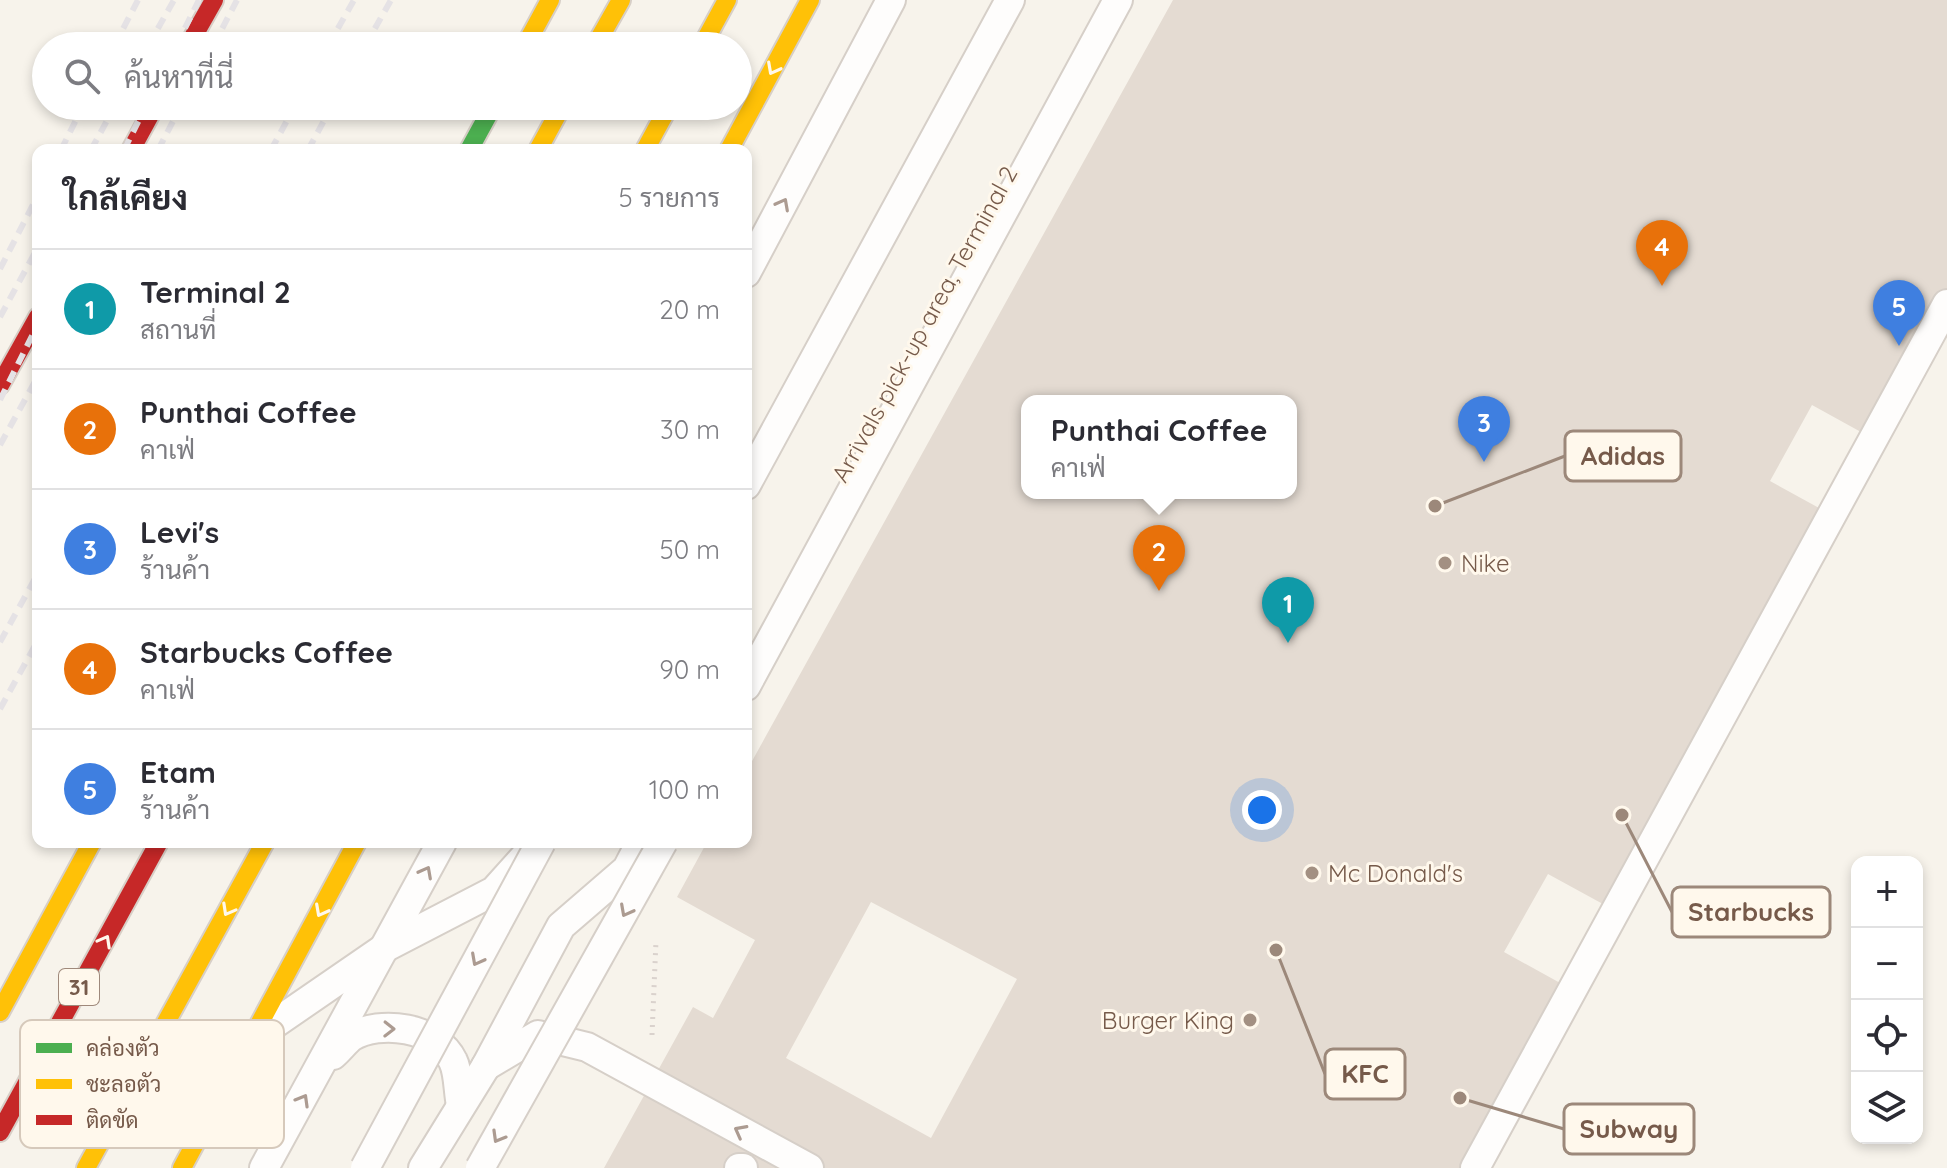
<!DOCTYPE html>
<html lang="th">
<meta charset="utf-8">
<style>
:root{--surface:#fff;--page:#f2f2f3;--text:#2b2b33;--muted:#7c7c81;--line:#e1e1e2;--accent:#d93025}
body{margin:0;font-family:Quicksand,Sarabun,sans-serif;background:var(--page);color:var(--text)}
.controls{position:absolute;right:24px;bottom:24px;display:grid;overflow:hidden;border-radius:16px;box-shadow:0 4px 12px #0003}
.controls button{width:72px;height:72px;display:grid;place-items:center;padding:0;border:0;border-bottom:2px solid var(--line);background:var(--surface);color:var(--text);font:40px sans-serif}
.you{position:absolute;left:1262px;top:810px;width:28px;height:28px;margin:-20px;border:6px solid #fff;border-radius:50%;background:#1a73e8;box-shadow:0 0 0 12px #1a73e833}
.badge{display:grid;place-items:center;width:52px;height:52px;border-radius:50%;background:var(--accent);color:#fff;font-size:26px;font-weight:700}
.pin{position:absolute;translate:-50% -66px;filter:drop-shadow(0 2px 4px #0008)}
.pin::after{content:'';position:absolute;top:42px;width:28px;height:24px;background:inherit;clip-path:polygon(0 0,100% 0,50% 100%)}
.popup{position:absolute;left:1021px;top:395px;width:276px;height:104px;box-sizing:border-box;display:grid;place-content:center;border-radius:16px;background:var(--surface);filter:drop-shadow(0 2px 6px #0005);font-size:26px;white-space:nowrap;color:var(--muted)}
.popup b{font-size:30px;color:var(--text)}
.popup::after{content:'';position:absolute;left:50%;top:100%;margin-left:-16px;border:16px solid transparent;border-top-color:var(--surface)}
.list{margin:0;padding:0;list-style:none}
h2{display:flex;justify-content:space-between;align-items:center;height:104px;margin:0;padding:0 32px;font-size:34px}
h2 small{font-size:26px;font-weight:400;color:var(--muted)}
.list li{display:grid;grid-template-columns:52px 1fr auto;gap:24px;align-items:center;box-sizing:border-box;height:120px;padding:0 32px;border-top:2px solid var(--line)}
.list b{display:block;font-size:30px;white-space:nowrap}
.list p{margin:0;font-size:26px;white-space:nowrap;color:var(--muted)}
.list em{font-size:26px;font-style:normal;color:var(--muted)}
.icon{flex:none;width:44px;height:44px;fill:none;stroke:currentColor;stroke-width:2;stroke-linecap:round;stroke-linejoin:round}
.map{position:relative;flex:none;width:1947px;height:1168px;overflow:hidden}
.search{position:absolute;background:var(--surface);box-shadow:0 4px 12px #0003;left:32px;top:32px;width:720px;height:88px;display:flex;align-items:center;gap:20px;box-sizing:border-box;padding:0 28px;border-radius:44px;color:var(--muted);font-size:30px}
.panel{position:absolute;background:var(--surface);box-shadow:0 4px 12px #0003;left:32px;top:144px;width:720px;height:704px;border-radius:16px}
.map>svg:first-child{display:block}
</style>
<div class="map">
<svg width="1947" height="1168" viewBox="0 0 1947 1168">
<rect width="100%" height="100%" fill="#f7f3eb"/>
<path fill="#e4dbd2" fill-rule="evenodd" d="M1173 0H1947V298L1870 437 1812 405 1770 481 1830 514 1612 909 1548 874 1504 952 1571 989 1471 1168H604L693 1007 713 1018 755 940 677 897 707 842H746V772ZM1027 401H1291V493H1027ZM871 902 1017 979 931 1138 786 1058Z"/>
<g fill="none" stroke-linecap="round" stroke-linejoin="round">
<g stroke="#d6cfc8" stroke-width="32">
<g id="lane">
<polyline points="746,273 891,0"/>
<polyline points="746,485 1010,0"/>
<polyline points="746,686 1118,0"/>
<polyline points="261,1033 386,947 494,891 529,852"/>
<path d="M333 1055C339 1050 345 1042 351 1037 380 1019 437 1027 453 1061 459 1073 458 1092 461 1105"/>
<polyline points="486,1066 538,1035 587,1047 809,1168"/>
<polyline points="264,1168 442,842"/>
<polyline points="423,1168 486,1066 561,926 627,869 641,842"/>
<polyline points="739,1168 743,1168"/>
<polyline points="1475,1168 1947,304"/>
</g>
</g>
<g stroke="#d7cfc7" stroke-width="22">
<polyline id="fast" points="469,150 493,106"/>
</g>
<g stroke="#d7cfc7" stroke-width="22">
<g id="slow">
<polyline points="525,46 550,0"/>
<polyline points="595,46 621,0"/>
<polyline points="702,46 727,0"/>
<polyline points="538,150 562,106"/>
<polyline points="645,150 669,106"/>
<polyline points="729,150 810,0"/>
<polyline points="0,1012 92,842"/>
<polyline points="86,1168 265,842"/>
<polyline points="182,1168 357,842"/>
</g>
</g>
<g stroke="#d7cfc7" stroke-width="22">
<g id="jam">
<polyline points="188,46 214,0"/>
<polyline points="131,150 155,106"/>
<polyline points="0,385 38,317"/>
<polyline points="0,1132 159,842"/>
</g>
</g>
<polyline stroke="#dad2cd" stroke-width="5" stroke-dasharray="2 6" stroke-linecap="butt" points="652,1035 656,941"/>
<use href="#lane" stroke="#fefdfc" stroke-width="28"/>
<use href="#fast" stroke="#4caf50" stroke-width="18"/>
<use href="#slow" stroke="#ffc107" stroke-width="18"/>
<use href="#jam" stroke="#c62828" stroke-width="18"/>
<g stroke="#e5e2e5" stroke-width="6" stroke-dasharray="12 8" stroke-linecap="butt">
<polyline points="114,46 138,0"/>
<polyline points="148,46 174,0"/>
<polyline points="176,46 199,0"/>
<polyline points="213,46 237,0"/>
<polyline points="328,46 354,0"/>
<polyline points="365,46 391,0"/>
<polyline points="61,150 83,106"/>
<polyline points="91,150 115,106"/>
<polyline points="124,150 146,106"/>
<polyline points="158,150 181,106"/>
<polyline points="271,150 295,106"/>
<polyline points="308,150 332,106"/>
<polyline points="0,269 38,195"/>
<polyline points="0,317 38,247"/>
<polyline points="0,400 38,324"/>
<polyline points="0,445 38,376"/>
<polyline points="0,642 38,573"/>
<polyline points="0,709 38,640"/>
</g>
<g stroke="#d6cfc8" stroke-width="32" stroke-linecap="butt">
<g id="lane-bridge">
<polyline points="365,1168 541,842"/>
<polyline points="480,1168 663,842"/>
</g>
</g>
<use href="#lane-bridge" stroke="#fefdfc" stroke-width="28"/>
</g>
<defs><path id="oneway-chevron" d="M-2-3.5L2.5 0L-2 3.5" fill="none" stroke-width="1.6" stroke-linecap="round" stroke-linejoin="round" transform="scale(2)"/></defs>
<g stroke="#fff8ec">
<use href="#oneway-chevron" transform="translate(773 69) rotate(118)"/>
<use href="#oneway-chevron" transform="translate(228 910) rotate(119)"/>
<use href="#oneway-chevron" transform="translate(321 911) rotate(118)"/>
<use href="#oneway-chevron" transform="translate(105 941) rotate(-61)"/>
</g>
<g stroke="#ac9b91">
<use href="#oneway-chevron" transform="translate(783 204) rotate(-62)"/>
<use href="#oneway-chevron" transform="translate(426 872) rotate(-62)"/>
<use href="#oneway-chevron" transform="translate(626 911) rotate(118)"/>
<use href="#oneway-chevron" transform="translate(477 960) rotate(118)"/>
<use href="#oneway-chevron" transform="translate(389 1029) rotate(1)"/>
<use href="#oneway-chevron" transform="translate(303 1100) rotate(-60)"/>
<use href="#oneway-chevron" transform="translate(740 1131) rotate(-152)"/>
<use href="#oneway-chevron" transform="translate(498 1137) rotate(120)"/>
</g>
<g fill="#a39082" stroke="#fff8ec" stroke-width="3">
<circle cx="1445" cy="563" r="8"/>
<circle cx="1312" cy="873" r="8"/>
<circle cx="1250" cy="1020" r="8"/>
</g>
<g text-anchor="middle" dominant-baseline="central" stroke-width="6" stroke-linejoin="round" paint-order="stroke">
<rect fill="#fff8ec" stroke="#9f897b" stroke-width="2" x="59" y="969" width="40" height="36" rx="6"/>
<g font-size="22" font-weight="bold" fill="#765a4a">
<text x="79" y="987">31</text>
</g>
<g font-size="24" fill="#765a4a" stroke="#fff8ec">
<text transform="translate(924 324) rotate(-61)">Arrivals pick-up area, Terminal 2</text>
</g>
<g font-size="24" fill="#765a4a" stroke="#fff8ec" text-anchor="start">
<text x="1461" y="563">Nike</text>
<text x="1328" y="873">Mc Donald's</text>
<text x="1234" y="1020" text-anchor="end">Burger King</text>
</g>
</g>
<rect x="20" y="1020" width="264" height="128" rx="12" fill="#fff8ec" stroke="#d6c9bb" stroke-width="2"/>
<rect x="36" y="1043" width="36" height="10" fill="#4caf50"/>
<rect x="36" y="1079" width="36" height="10" fill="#ffc107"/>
<rect x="36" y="1115" width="36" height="10" fill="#c62828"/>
<g font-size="22" fill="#765a4a">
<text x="86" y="1056">คล่องตัว</text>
<text x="86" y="1092">ชะลอตัว</text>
<text x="86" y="1128">ติดขัด</text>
</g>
<path fill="none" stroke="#9c887a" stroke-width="3" d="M1435 506L1565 456M1622 815L1672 912M1276 950L1325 1074M1460 1098L1564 1129"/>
<g fill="#9c887a" stroke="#fff8ec" stroke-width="3">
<circle cx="1435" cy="506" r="8"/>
<circle cx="1622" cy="815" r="8"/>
<circle cx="1276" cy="950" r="8"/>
<circle cx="1460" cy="1098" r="8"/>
</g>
<g fill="#fff8ec" stroke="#9c887a" stroke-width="3">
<rect x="1565" y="431" width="116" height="50" rx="8"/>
<rect x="1672" y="887" width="158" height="50" rx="8"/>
<rect x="1325" y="1049" width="80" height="50" rx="8"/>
<rect x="1564" y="1104" width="130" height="50" rx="8"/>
</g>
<g font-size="26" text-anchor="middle" font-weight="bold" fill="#765a4a">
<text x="1623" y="465">Adidas</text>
<text x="1751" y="921">Starbucks</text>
<text x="1365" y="1083">KFC</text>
<text x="1629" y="1138">Subway</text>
</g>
</svg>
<div class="controls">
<button>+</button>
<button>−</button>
<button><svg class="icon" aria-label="locate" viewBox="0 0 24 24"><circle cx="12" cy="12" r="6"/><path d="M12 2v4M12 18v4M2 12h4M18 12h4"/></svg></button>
<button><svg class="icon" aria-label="layers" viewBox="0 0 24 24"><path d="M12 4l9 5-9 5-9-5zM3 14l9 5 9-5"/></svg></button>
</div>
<div class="you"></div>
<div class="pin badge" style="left:1288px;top:643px;background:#0f9aa8">1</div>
<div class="pin badge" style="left:1159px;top:591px;background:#e8710a">2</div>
<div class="popup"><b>Punthai Coffee</b>คาเฟ่</div>
<div class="pin badge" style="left:1484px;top:462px;background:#3f7fe0">3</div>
<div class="pin badge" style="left:1662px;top:286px;background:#e8710a">4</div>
<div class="pin badge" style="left:1899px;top:346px;background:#3f7fe0">5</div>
<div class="search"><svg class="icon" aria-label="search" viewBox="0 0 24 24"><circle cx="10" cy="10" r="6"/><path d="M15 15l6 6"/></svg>ค้นหาที่นี่</div>
<section class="panel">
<h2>ใกล้เคียง<small>5 รายการ</small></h2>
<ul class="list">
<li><span class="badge" style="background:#0f9aa8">1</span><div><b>Terminal 2</b><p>สถานที่</p></div><em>20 m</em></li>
<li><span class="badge" style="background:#e8710a">2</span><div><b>Punthai Coffee</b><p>คาเฟ่</p></div><em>30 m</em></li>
<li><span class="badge" style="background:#3f7fe0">3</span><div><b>Levi's</b><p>ร้านค้า</p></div><em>50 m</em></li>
<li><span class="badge" style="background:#e8710a">4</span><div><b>Starbucks Coffee</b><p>คาเฟ่</p></div><em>90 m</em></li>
<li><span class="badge" style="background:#3f7fe0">5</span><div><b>Etam</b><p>ร้านค้า</p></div><em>100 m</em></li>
</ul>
</section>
</div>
